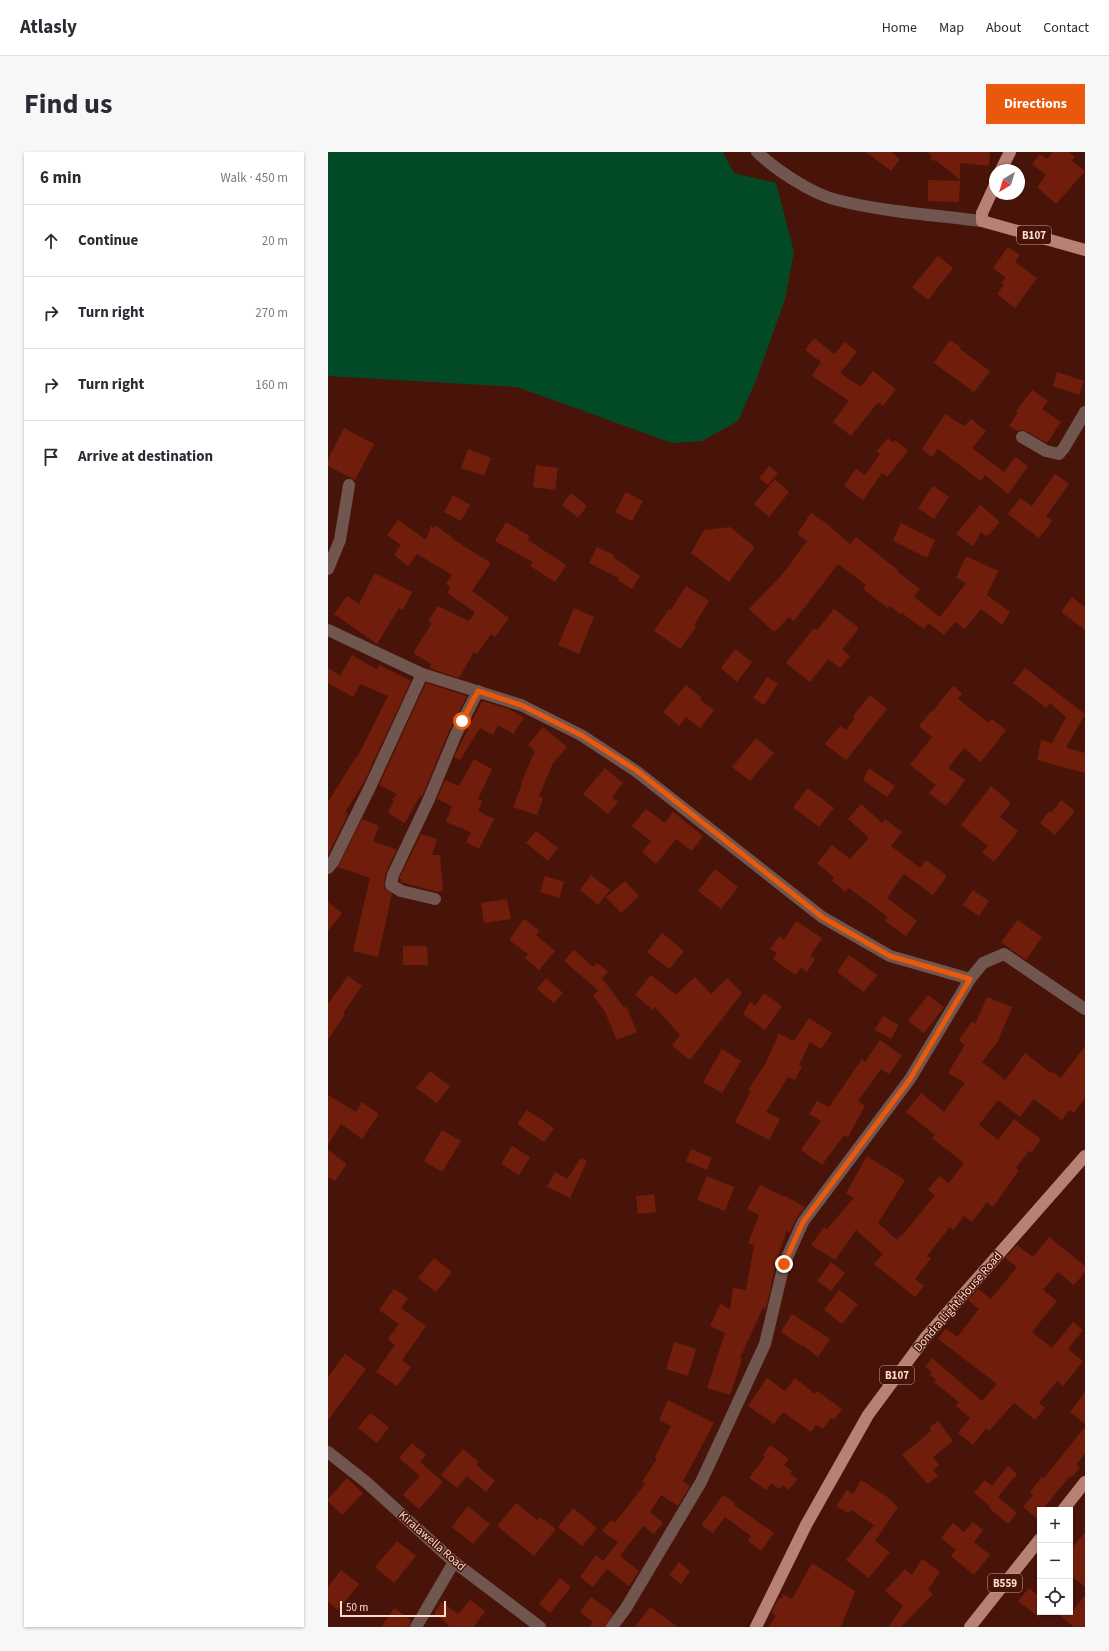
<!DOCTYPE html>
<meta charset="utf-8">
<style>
:root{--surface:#fff;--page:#f7f7f7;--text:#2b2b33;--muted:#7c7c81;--line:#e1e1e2;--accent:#ea580c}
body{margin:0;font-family:"Source Sans 3",sans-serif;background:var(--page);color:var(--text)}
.controls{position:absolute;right:12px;bottom:12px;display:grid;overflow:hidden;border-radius:0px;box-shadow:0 1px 3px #0004}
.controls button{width:36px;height:36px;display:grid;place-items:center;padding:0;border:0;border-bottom:1px solid var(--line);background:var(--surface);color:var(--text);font:20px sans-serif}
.compass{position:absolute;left:661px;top:12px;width:36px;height:36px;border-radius:50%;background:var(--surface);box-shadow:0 1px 3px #0004;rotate:218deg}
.scale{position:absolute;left:12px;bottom:10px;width:106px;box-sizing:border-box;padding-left:4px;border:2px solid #fedcd3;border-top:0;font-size:11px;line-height:14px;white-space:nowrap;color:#fedcd3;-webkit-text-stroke:3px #481409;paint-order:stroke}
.stop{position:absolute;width:12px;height:12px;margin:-9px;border:3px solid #ea580c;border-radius:50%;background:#fff}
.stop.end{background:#ea580c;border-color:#fff;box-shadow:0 1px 4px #0008}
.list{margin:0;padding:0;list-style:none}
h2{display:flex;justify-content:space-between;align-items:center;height:52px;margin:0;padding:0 16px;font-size:17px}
h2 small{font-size:13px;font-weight:400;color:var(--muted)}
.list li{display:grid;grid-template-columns:26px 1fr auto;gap:12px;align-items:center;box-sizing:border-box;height:72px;padding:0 16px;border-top:1px solid var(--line)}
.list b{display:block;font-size:15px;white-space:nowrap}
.list em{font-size:13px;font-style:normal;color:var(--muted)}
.icon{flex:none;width:22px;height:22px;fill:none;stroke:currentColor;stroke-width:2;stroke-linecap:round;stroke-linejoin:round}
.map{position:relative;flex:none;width:757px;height:1475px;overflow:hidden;border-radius:0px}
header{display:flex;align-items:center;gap:24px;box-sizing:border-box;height:56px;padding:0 20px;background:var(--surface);border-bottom:1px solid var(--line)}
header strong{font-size:19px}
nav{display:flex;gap:22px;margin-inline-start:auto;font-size:14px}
.intro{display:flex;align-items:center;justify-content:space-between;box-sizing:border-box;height:96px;padding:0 24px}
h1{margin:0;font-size:28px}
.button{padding:10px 18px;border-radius:0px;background:var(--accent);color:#fff;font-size:14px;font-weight:700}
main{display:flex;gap:24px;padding:0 24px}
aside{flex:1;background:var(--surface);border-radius:0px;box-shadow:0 1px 3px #0004}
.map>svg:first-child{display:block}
</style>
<header>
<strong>Atlasly</strong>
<nav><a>Home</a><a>Map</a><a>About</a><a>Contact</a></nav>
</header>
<div class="intro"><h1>Find us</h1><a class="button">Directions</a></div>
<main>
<aside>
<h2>6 min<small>Walk · 450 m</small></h2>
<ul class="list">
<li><svg class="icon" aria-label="ahead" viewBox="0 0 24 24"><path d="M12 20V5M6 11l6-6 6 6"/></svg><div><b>Continue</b></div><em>20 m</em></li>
<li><svg class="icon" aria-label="right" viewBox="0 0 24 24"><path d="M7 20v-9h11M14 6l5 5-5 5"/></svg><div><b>Turn right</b></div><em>270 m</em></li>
<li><svg class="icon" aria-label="right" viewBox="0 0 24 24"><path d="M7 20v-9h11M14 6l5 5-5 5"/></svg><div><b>Turn right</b></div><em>160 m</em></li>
<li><svg class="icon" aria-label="arrive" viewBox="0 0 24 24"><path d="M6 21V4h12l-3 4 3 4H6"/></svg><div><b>Arrive at destination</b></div></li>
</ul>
</aside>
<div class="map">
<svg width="757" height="1475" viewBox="0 0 757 1475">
<rect width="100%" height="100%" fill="#481409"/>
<polygon fill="#024a26" points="0,0 395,0 406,21 448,31 466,100 457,147 429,226 410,269 374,289 344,291 189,235 0,224"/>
<g fill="#701e0b">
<polygon points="538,0 563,0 572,7 563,19"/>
<polygon points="599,0 662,0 661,14 632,11 632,28 609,9 603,8 603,3"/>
<polygon points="725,0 741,0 747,5 744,9 757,19 728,52 709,35 718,23 704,12 712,2 719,7"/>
<polygon points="600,28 632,29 631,50 600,49"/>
<polygon points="680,95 692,103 687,110 709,126 687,156 669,142 676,133 673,131 678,126 665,116"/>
<polygon points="610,104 625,116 600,148 584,135"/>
<polygon points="486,186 506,202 517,190 529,200 512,221 533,235 545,219 568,237 555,254 550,250 523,284 505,270 521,249 484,224 493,210 477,198"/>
<polygon points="622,188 633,195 632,197 662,219 646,240 606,211"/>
<polygon points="729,220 756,229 751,243 725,234"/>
<polygon points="704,238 720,249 714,257 733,270 719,291 698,279 694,278 689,279 681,274 690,260 688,259"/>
<polygon points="617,262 636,274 643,267 658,279 644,296 676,320 687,305 700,314 680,342 657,323 653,329 610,297 604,305 594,297"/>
<polygon points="16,276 46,292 27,328 0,314 0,307"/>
<polygon points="560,286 565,291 567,288 580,299 559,325 554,321 535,348 516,334 528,317 537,323 552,302 549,299"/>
<polygon points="140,297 163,306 156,324 133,316"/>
<polygon points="208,313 230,316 227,338 205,335"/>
<polygon points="441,314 450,321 440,333 431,326"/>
<polygon points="727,322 741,332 718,364 724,369 711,386 680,362 692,346 704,354"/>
<polygon points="447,327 461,340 441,365 426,352"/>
<polygon points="605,334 621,345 606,367 590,356"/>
<polygon points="298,340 315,349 304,369 287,360"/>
<polygon points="243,341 259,354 250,366 234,353"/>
<polygon points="125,343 142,353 133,369 116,360"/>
<polygon points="652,353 672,370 661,383 660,382 658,384 653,380 645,394 628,382"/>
<polygon points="483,361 498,371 522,392 528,385 570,418 569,419 592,437 586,445 612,465 638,431 628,426 638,404 670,419 659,443 682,460 674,473 653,457 637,477 627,470 616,483 600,471 596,477 574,461 572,462 562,454 560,456 535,437 538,433 510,412 466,469 461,465 446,480 421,457 453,424 479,389 469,382"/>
<polygon points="70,368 98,388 103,374 106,376 107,373 124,385 123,386 163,411 144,439 181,466 167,485 163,482 149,502 146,500 131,526 101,516 103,512 85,501 104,471 100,469 110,454 141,469 147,460 119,441 123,436 118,432 124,423 89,402 80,414 66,403 73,393 59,383"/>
<polygon points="178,370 202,384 200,388 238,413 227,430 202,414 205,410 167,389"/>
<polygon points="573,371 607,388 599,406 565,389"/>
<polygon points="402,375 427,395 401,430 363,401 376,378"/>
<polygon points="269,395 286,403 285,405 312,424 304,437 290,428 291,426 261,411"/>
<polygon points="47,421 84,440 75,458 71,456 49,492 6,462 19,444 31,452"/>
<polygon points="358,434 381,449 366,473 368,475 352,497 326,479 341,457 343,458"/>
<polygon points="744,445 757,455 757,478 733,460"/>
<polygon points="246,456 266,465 251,502 230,493"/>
<polygon points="506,457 531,476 514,498 522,504 512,516 500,507 482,530 458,511 486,476 489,478"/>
<polygon points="407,497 424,510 409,530 393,516"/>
<polygon points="24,503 49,518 51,513 83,529 35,632 17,660 20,662 0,703 0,650 28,605 29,606 60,544 32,532 25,545 0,531 0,516 12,524"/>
<polygon points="697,516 757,562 738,596 757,601 757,621 709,608 713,588 724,591 738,565 722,551 718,556 685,531"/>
<polygon points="439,525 450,532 436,553 425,546"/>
<polygon points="98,531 139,544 121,579 94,645 92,644 77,671 60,661 66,649 64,648 69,642 51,633"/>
<polygon points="358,533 374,546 372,548 386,558 372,576 358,565 351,574 335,560"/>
<polygon points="625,534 634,541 630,547 661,571 664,567 678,578 653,610 636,596 620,616 637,628 618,654 601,641 608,633 582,613 604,585 591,574 603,559 604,560"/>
<polygon points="542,543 559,557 518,608 497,592 512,574 518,578 527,566 525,564"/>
<polygon points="154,549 181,557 196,566 185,582 170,573 165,583 152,576 132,608 126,605"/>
<polygon points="215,575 239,595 225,611 211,644 215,646 209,663 185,655 194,632 193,631 207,599 200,593"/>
<polygon points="428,586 446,601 422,629 404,615"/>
<polygon points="146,607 164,617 150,647 154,649 150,659 166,667 151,697 138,690 143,680 118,670 124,654 109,647 117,628 131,634"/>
<polygon points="277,616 295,631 284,645 290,650 280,662 255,642"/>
<polygon points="541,616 567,634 559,645 535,628"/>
<polygon points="663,634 683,651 672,665 690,679 666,710 654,700 660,694 633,673"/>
<polygon points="480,636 506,656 491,675 465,655"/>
<polygon points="733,648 747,659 727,683 712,671 721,659 723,661"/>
<polygon points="533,652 554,671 557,667 574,680 563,694 592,716 598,708 619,724 605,743 576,722 559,746 589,769 578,784 557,769 560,765 521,736 517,740 504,728 506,725 489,711 504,693 522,707 541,686 520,667"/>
<polygon points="318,657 337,671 345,660 375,684 364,699 348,687 328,712 314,700 323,689 304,674"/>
<polygon points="34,667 51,674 45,689 69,698 58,720 56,732 56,736 64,742 50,805 25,799 42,726 10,715"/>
<polygon points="208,679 230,696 220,709 198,691"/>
<polygon points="93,682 109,687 104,703 112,703 115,739 109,740 73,730 72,725"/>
<polygon points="387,717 410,735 393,757 370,739"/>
<polygon points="263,723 282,738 270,753 252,738"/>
<polygon points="217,724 236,730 231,746 212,740"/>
<polygon points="297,729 311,744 293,761 278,745"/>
<polygon points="645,738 661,749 651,764 635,753"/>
<polygon points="179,747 183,767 156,771 153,751"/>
<polygon points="0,750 14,761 0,779"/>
<polygon points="196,767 211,778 208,783 227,799 211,818 197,806 200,802 181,788"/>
<polygon points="690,768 714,785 698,808 673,790"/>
<polygon points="468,769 494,786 482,804 487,807 479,820 473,815 468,823 445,807 449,801 442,797 451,784 456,788"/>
<polygon points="334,781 356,799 341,817 319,800"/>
<polygon points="75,794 99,794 100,813 75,813"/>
<polygon points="246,798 265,815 269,811 280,820 274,826 296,856 298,854 309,880 289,888 277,860 265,843 271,839 236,809"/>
<polygon points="521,803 549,823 536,840 509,820"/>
<polygon points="323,823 348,843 367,825 383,842 399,826 414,841 362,908 344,894 352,883 327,855 325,858 307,843"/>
<polygon points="20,824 34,834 15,861 17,862 0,888 0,852"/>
<polygon points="218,826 235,841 226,851 209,837"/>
<polygon points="436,841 454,854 437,878 415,862 422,849 427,854"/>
<polygon points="600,843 616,855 596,881 580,869"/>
<polygon points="659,845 684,855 670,889 654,910 677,928 697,901 723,921 724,919 733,926 757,894 757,946 746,961 741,958 734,968 706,947 692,965 670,948 651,973 670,988 686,967 713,987 704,1000 701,999 688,1016 691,1018 665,1055 659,1050 644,1070 636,1064 625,1078 622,1075 599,1104 603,1106 587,1127 596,1134 587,1145 546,1112 555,1102 528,1078 507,1108 483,1093 496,1075 499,1077 526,1046 518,1041 539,1004 577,1028 550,1071 569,1088 573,1083 574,1084 607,1043 600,1038 611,1024 621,1031 636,1011 604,986 607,983 578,960 593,941 616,960 637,931 620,921 637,893 631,888 644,869 647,872"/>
<polygon points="555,864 571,873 563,887 547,878"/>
<polygon points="481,866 504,881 493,897 482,890 471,913 474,914 467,928 460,925 438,960 452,967 441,988 407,970 423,939 420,938 437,912 451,882 466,889"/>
<polygon points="552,888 574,904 561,922 553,917 530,949 537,954 520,985 516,983 494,1013 473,998 493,969 481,962 489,949 501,955 534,907 537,910"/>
<polygon points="394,897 413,909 394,941 375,930"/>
<polygon points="102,919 122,934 109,951 88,936"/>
<polygon points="0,943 28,960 34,950 51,962 34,987 13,972 0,993"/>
<polygon points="199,958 226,976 216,990 189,972"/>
<polygon points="114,978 133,989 114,1020 96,1009"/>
<polygon points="184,994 202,1005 191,1023 173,1012"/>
<polygon points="363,997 384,1006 379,1018 358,1009"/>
<polygon points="0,998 19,1012 7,1029 0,1025"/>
<polygon points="253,1006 259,1009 242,1046 219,1035 227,1020 239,1027"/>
<polygon points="379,1024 406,1035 397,1059 369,1048"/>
<polygon points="432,1033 456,1045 457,1044 477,1055 468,1067 462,1081 459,1079 449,1106 438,1157 435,1156 412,1206 414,1207 402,1243 379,1236 397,1181 382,1174 392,1152 402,1157 405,1136 418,1138 426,1093 420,1091 431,1063 419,1057"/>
<polygon points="326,1042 328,1060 310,1062 308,1044"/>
<polygon points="721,1085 757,1114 757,1120 746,1133 730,1120 715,1138 729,1149 704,1180 724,1196 745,1170 755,1178 740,1197 755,1209 735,1234 729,1229 711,1251 717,1256 707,1268 686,1251 661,1279 658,1276 645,1293 630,1281 642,1266 628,1254 631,1250 606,1230 608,1228 602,1223 604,1220 597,1215 604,1206 654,1249 669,1232 610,1187 618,1176 629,1185 651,1157 640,1148 650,1137 663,1147 689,1115 677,1106 689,1093 705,1105"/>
<polygon points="106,1106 124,1120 108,1140 90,1126"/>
<polygon points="503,1110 517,1121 503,1139 489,1129"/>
<polygon points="66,1137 80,1146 73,1156 98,1174 74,1208 83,1215 69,1234 48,1220 67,1193 60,1187 71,1172 51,1158"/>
<polygon points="511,1138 530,1152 514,1172 496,1158"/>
<polygon points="464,1162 502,1187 490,1205 475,1193 475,1195 453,1180"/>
<polygon points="346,1190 368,1197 360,1224 338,1217"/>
<polygon points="17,1202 38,1217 0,1268 0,1225"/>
<polygon points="439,1226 457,1239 467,1226 487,1242 489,1239 514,1257 506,1268 503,1266 495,1277 488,1273 483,1280 455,1260 446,1272 420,1254"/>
<polygon points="757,1240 757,1272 742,1260"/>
<polygon points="340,1248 386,1271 355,1329 362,1334 350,1354 333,1343 322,1360 335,1371 326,1382 315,1374 292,1404 311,1419 301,1434 279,1417 265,1435 252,1425 268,1403 275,1409 290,1390 274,1379 283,1368 287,1371 317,1332 314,1330 329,1307 327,1305 343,1274 331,1268"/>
<polygon points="42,1261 61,1275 49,1291 30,1276"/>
<polygon points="610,1269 625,1289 605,1305 611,1313 605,1318 610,1324 600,1332 574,1303 603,1279 601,1276"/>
<polygon points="757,1275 757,1301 748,1313 752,1316 744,1325 742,1324 714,1358 712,1358 712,1361 708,1366 695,1355 705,1343 702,1340 714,1325 716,1326"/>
<polygon points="84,1291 98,1303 92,1310 115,1330 91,1357 75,1343 92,1324 71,1306"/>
<polygon points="442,1293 461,1307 456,1313 464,1319 462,1322 469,1327 461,1338 455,1333 451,1337 443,1331 438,1338 421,1326 437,1305 435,1303"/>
<polygon points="135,1297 151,1310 148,1313 167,1329 158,1340 139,1324 129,1336 113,1323"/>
<polygon points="680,1314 689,1322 670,1345 689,1361 680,1372 661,1356 662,1354 646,1341 657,1328 664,1334"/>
<polygon points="19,1326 35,1341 14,1363 0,1349 0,1347"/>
<polygon points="533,1328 558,1344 570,1355 547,1389 562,1400 541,1426 518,1408 546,1373 523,1358 520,1361 508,1354 519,1338 525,1342"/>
<polygon points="395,1343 407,1351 406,1353 446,1381 433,1399 420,1389 423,1384 397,1365 385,1381 373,1373"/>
<polygon points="188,1351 209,1368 212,1365 228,1377 206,1404 169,1374"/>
<polygon points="140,1354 162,1372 145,1392 124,1375"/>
<polygon points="245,1356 269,1376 254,1394 230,1375"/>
<polygon points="645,1370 655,1378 646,1390 662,1403 646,1423 623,1404 628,1398 613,1386 625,1371 636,1380"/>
<polygon points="757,1380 757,1435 742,1423 742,1399"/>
<polygon points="69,1389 88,1404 66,1431 47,1415"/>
<polygon points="594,1407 612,1420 600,1438 605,1442 573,1475 560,1475 575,1454 557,1439 577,1417 584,1423"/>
<polygon points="351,1410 362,1419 353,1432 341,1423"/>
<polygon points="484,1411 527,1439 513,1475 440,1475 448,1464 444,1461 444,1459 451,1446 453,1447 455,1442 464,1447"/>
<polygon points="13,1418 31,1432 10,1458 0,1450 0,1435"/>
<polygon points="232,1426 243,1435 222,1461 211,1452"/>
<polygon points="701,1436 712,1445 712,1466 690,1449"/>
<polygon points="757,1443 757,1475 746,1475 727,1460 744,1460"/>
<polygon points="263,1445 285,1461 277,1475 261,1475 265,1470 252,1460"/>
<polygon points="142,1448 157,1459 146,1475 120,1475 121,1473 106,1461 114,1450 130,1462"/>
<polygon points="322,1455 350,1475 307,1475"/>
<polygon points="66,1456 83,1468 81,1475 53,1475"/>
</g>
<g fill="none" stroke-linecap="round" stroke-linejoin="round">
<g stroke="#70564f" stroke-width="12">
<path d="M429 0C448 18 484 42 509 48 556 60 606 63 654 69"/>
<polyline points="694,285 718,299 731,302 736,296 757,260"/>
<polyline points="0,417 12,388 21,333"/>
<polyline points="0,478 94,522 193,553 253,583 308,619 494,765 562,804 642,827"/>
<polyline points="0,716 5,710 42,635 94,522"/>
<polyline points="107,747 73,739 63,733 65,723 101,647 128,582 150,539"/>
<polyline points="0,1300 38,1330 126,1410 212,1475"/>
<polyline points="88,1475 126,1410"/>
<polyline points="284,1475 298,1456 373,1330 437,1192 456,1112 475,1070 582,927 642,827 655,811 676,802 757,857"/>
</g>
<g stroke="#b78275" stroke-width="12">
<polyline points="673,18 682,0"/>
<polyline points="667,33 654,61 654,69 757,98"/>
<polyline points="735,1358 757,1330"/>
<polyline points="428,1475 478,1373 540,1263 597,1186 757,1004"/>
<polyline points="642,1475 712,1387"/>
</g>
</g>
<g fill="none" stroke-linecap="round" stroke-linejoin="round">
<polyline stroke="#ea580c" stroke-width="5" points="134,569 150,539 193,553 253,583 308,618 494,765 562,804 642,827 582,927 475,1070 456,1112"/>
</g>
<g text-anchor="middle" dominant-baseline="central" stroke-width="3" stroke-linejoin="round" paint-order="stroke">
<g fill="#481409" stroke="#c7a096" stroke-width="1">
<rect x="689" y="74" width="34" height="18" rx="3"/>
<rect x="552" y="1214" width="34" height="18" rx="3"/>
<rect x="660" y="1422" width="34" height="18" rx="3"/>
</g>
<g font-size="11" font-weight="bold" fill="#fedcd3">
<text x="706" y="83">B107</text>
<text x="569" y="1223">B107</text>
<text x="677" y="1431">B559</text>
</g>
<g font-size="12" fill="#fedcd3" stroke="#481409">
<text transform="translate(630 1150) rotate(-49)">Dondra Light House Road</text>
<text transform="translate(104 1389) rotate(41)">Kiralawella Road</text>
</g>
</g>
</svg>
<div class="controls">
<button>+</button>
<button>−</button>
<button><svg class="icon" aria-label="locate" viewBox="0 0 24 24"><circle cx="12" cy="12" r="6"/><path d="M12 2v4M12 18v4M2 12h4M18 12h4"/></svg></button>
</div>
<svg class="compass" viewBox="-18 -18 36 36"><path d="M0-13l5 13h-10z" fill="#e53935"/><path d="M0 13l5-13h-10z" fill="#7c7c81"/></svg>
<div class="scale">50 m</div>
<div class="stop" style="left:134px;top:569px"></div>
<div class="stop end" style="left:456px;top:1112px"></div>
</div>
</main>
